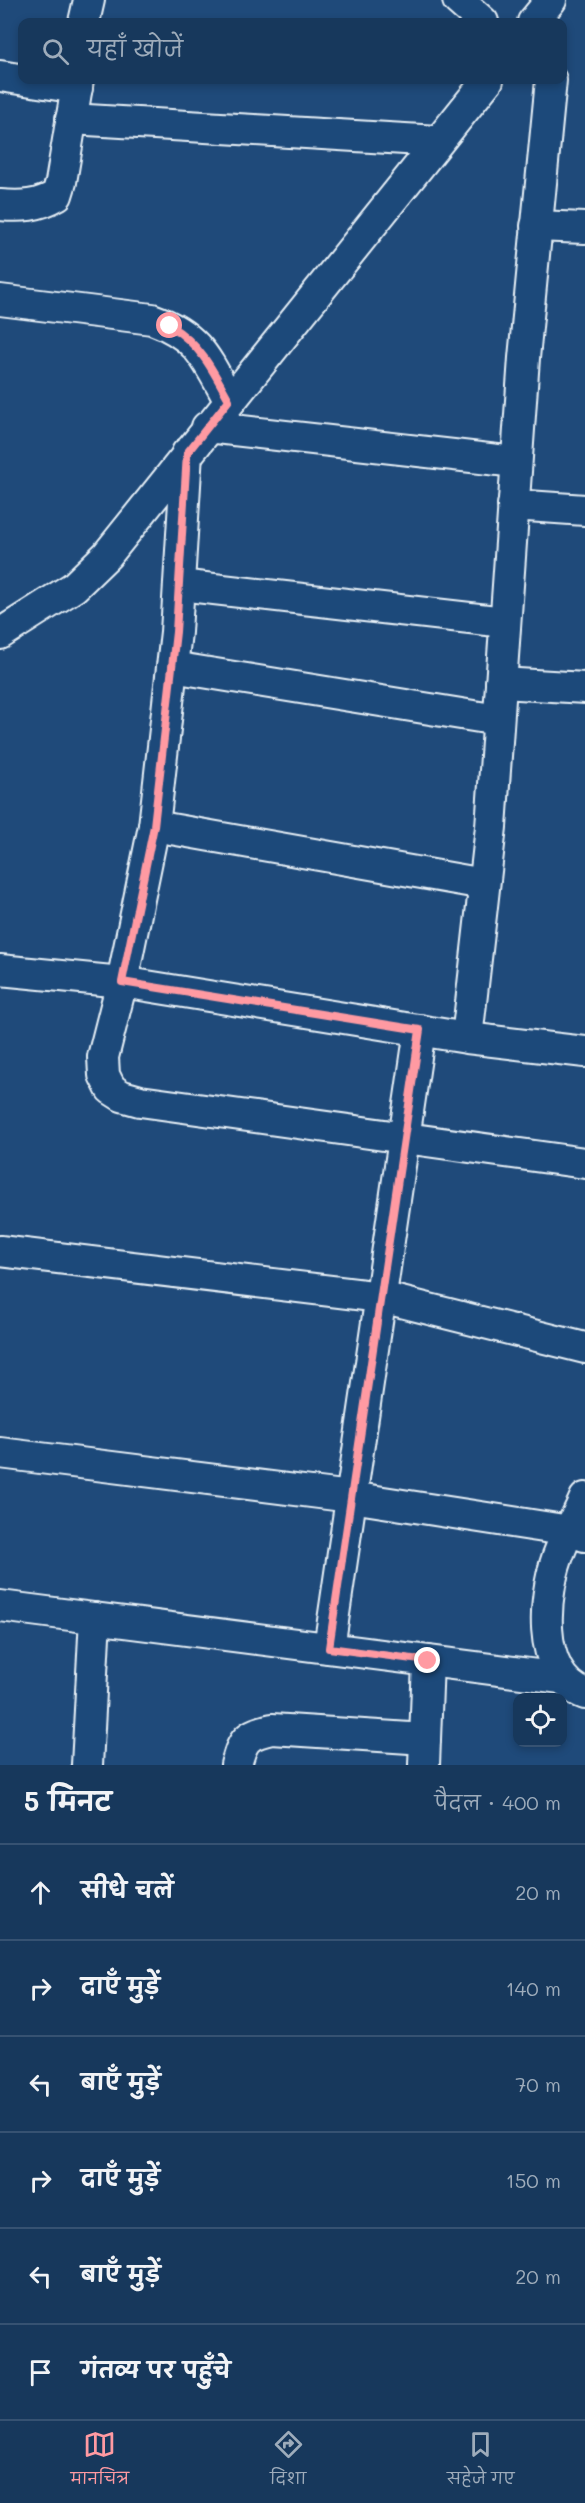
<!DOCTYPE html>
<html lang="hi">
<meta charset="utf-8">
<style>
:root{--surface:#17385c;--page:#203f62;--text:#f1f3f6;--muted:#9eacbb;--line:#365272;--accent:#ff9aa2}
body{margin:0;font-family:Mali,"Playpen Sans Deva",sans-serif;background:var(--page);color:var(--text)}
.controls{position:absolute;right:18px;bottom:18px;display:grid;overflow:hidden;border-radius:12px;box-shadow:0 3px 9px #0003}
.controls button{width:54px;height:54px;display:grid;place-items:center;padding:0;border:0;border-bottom:2px solid var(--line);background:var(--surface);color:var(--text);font:30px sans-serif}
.stop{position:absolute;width:18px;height:18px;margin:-14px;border:4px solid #ff9aa2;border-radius:50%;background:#fff}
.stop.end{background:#ff9aa2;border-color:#fff;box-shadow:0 2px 6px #0008}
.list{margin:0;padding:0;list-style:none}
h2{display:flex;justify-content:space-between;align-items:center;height:78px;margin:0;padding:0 24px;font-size:26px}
h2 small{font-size:20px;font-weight:400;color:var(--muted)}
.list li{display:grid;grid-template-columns:39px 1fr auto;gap:18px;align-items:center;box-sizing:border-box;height:96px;padding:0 24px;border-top:2px solid var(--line)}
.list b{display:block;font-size:22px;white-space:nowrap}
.list em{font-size:20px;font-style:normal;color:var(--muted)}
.icon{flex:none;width:33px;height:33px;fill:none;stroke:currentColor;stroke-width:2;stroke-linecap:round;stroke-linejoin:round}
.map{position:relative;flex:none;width:585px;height:1765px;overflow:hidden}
.search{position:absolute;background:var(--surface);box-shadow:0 3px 9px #0003;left:18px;right:18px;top:18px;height:66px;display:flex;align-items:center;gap:15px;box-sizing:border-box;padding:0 21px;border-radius:12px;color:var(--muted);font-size:22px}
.sheet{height:654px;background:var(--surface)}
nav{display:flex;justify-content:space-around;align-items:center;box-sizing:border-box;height:84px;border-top:2px solid var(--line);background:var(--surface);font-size:16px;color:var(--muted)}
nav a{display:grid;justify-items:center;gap:3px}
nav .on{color:var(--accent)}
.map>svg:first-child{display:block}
</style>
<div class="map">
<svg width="585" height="1765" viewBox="0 0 585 1765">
<rect width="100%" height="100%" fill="#1f4a7a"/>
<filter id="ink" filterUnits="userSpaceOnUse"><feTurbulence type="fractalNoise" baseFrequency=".0167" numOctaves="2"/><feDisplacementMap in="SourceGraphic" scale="12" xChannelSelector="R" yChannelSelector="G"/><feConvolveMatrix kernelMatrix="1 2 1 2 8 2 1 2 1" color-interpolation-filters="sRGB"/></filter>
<g filter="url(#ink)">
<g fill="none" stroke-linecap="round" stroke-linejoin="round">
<g stroke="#e8f1f8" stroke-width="34">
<g id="street">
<polyline points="458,0 483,22"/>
<polyline points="84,22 89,0"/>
<polyline points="533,22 551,0"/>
<polyline points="0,76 77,88"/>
<polyline points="71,119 438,141"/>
<path d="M0 205C22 207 38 206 57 195L61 182 78 80"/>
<polyline points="536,226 585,228"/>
<path d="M0 300 152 319C199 336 207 360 229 400"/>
<polyline points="207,427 516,462"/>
<polyline points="187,453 176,632 154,826 122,982 103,1057 104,1075 111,1089 122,1096 140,1101 585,1163"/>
<polyline points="513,505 585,510"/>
<polyline points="179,585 505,622"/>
<polyline points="0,634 74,587 107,555 488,80"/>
<polyline points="172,667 498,720"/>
<polyline points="501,683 585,688"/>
<polyline points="154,826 484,884"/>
<polyline points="0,970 122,982 467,1038 585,1052"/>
<polyline points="467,1038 491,827 524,358 551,80"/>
<polyline points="0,1251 381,1297 585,1348"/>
<polyline points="0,1453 351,1497 570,1531 585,1536"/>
<path d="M585 1498C578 1515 568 1531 561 1548 543 1590 534 1674 585 1694"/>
<polyline points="0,1606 561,1678"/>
<polyline points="329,1648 420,1030"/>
<polyline points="87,1765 95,1618"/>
<path d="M236 1765C243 1739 246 1735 272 1729L425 1739"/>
<polyline points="424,1765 428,1661"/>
</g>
</g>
<use href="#street" stroke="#1f4a7a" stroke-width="30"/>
</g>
</g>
<g fill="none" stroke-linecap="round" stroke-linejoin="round" filter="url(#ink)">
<path stroke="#ff9aa2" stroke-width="8" d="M170 326C200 344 213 370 229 400L187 453 176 632 154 826 122 982 420 1030 329 1648 428 1661"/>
</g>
</svg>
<div class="controls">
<button><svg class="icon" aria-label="locate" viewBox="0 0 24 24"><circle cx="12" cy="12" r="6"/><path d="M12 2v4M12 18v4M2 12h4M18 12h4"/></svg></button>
</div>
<div class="stop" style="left:170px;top:326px"></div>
<div class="stop end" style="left:428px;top:1661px"></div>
<div class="search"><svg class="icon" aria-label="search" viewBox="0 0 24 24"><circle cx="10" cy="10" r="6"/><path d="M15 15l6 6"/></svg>यहाँ खोजें</div>
</div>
<section class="sheet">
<h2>5 मिनट<small>पैदल · 400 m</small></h2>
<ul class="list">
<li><svg class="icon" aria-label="ahead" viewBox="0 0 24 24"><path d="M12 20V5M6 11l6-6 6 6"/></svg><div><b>सीधे चलें</b></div><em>20 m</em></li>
<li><svg class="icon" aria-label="right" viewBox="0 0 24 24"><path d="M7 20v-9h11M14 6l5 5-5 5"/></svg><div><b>दाएँ मुड़ें</b></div><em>140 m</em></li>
<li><svg class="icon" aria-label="left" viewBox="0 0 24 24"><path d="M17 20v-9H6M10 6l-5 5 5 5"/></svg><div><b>बाएँ मुड़ें</b></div><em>70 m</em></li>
<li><svg class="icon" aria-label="right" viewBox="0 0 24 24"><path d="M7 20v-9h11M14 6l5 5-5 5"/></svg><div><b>दाएँ मुड़ें</b></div><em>150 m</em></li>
<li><svg class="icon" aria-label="left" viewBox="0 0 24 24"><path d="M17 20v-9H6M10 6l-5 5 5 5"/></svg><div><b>बाएँ मुड़ें</b></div><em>20 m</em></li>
<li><svg class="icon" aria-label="arrive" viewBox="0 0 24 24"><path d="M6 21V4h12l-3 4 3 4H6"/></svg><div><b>गंतव्य पर पहुँचे</b></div></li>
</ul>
</section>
<nav>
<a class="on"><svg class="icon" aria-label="map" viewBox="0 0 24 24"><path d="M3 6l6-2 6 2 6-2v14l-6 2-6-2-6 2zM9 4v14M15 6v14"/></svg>मानचित्र</a>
<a><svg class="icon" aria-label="directions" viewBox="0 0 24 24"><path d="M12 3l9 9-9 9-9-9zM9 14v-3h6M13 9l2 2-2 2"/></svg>दिशा</a>
<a><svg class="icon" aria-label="saved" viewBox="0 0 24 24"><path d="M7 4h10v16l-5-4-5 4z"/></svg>सहेजे गए</a>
</nav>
